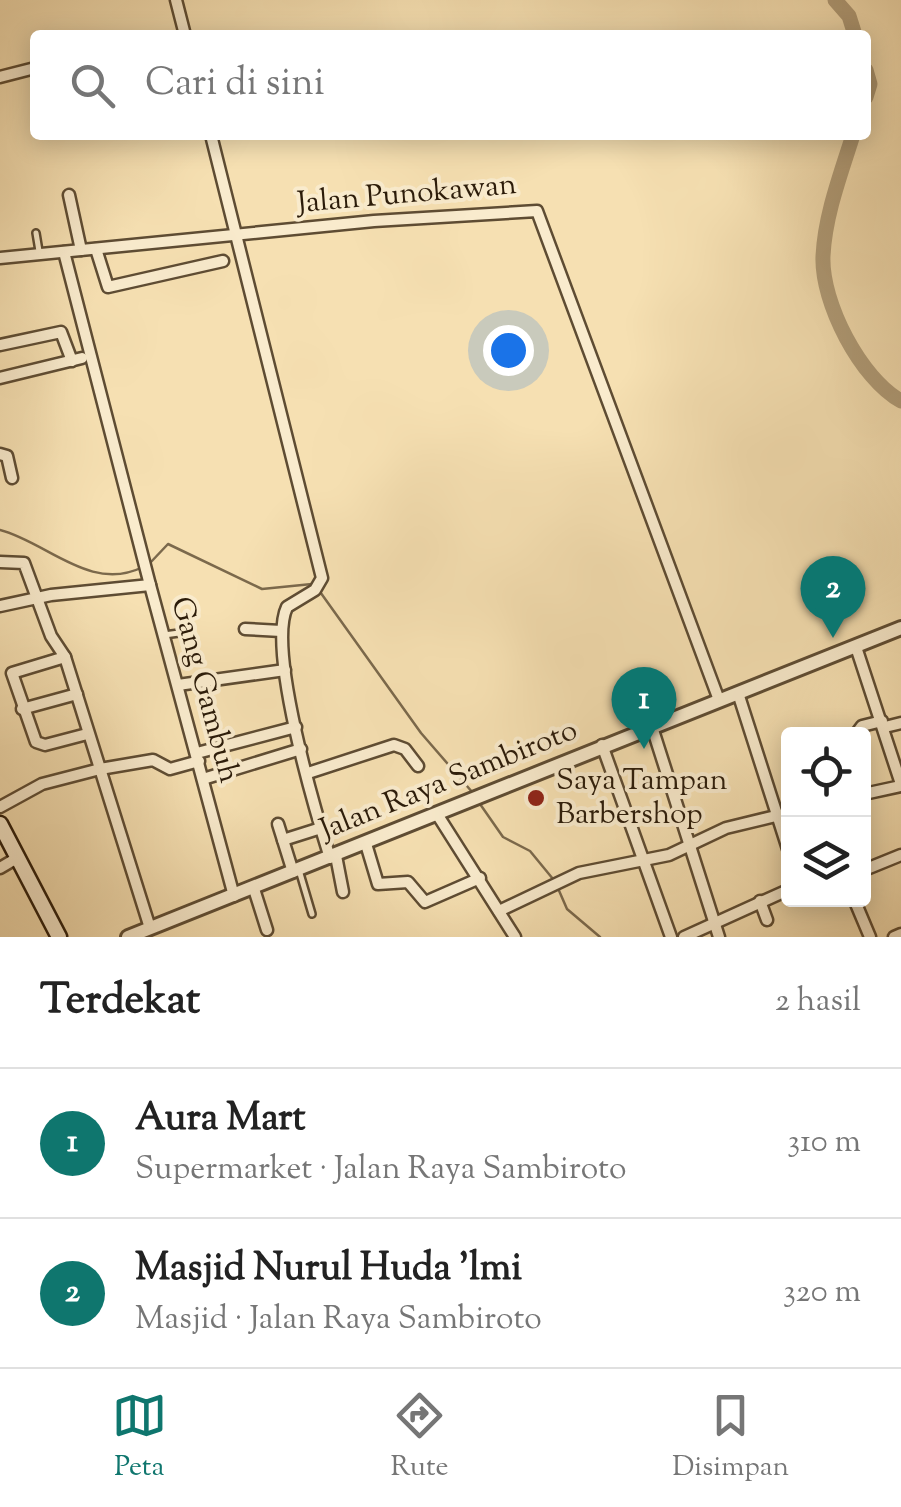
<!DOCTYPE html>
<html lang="id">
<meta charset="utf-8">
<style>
:root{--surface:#fff;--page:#f2f2f2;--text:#222;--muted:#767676;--line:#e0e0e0;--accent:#0f766e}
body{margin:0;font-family:"Sorts Mill Goudy",serif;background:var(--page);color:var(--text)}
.controls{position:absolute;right:30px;bottom:30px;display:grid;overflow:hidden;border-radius:10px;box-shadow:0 5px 25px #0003}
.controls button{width:90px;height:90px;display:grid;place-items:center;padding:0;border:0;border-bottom:2px solid var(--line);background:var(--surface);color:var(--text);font:50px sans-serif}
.you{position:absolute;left:508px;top:350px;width:35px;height:35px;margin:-25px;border:8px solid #fff;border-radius:50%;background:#1a73e8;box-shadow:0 0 0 15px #1a73e833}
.badge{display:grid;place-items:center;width:65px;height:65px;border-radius:50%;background:var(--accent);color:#fff;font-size:32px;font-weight:700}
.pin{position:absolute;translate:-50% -82px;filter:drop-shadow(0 2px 5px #0008)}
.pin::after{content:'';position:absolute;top:52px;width:35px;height:30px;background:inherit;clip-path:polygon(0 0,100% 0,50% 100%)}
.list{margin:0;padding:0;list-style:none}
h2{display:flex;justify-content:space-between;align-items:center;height:130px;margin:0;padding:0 40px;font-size:42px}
h2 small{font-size:32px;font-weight:400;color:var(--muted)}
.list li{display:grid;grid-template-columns:65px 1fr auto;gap:30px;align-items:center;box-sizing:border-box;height:150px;padding:0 40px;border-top:2px solid var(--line)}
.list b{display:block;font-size:38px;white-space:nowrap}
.list p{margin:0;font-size:32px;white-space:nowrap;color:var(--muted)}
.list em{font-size:32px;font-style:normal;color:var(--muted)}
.icon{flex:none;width:55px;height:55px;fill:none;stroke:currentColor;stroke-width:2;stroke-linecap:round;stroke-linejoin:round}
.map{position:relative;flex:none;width:901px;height:937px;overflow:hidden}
.search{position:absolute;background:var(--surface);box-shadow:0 5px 25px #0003;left:30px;right:30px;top:30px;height:110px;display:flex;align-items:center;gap:25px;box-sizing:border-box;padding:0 35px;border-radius:10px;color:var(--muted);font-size:38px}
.sheet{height:430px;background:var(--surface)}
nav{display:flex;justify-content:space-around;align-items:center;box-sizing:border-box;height:140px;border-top:2px solid var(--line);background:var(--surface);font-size:28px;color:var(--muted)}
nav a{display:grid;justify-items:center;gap:5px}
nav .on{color:var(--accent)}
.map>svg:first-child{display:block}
</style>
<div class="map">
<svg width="901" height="937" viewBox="0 0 901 937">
<rect width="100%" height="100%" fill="#f6e0b2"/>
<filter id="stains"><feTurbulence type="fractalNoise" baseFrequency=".002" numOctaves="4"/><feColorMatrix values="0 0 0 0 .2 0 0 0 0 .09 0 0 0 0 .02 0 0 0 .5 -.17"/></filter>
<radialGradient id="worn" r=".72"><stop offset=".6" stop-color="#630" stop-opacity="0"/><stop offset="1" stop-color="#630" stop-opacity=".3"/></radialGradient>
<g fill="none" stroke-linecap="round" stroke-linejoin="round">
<g stroke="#7b694c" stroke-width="2.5">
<path d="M0 530C47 542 90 593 143 567"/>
<polyline points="150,563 168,544 262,589 312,584"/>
<polyline points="318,589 421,733 473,793"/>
<polyline points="480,804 503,837 530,851 553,879"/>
<polyline points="557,886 567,909 600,937"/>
</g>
<g stroke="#b19d79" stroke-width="15">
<polyline points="835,0 849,16 855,35"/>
<polyline points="866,70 870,84 866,97"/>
<path d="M853 135C841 173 825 215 823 256 821 303 861 379 901 401"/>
</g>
<g stroke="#5e4c33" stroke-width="10">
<g id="service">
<polyline points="36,233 39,251"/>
<polyline points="164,635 179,633"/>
<polyline points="299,870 312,914"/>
</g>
</g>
<g stroke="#5e4c33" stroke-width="15">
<g id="minor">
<polyline points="176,0 185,35"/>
<polyline points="0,77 35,68"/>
<path d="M211 135 322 578 315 590 287 607C267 649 315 810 330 858"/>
<polyline points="69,195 81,250"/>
<polyline points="96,249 108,287 223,261"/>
<polyline points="64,252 150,585"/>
<polyline points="0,258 374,221 537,211 719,700"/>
<polyline points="0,345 61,332 72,361"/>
<polyline points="0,378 82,358"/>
<polyline points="0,454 7,456 12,478"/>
<polyline points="0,562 24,563 51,636 65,657 12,673 36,742 45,745 87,734"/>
<polyline points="0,606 51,595 150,585 234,896"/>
<polyline points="245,629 281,631"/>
<polyline points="856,647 901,784"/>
<polyline points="65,657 150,928"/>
<polyline points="178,685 285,670"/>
<polyline points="738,693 788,849"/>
<polyline points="22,709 77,694"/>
<polyline points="652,727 719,937"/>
<polyline points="885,727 901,723"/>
<polyline points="856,734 862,726 882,721"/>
<polyline points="602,745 671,937"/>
<polyline points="197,753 296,727"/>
<polyline points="308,773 394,745 405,749 418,766"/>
<polyline points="203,779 301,749"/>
<polyline points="864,794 901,786"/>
<polyline points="0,807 42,784 100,769 153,760 170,769 199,761"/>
<polyline points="437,814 515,937"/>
<polyline points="278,824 293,872"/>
<polyline points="283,840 321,828"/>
<polyline points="366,844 378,884 408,882 425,902 480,878"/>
<polyline points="336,856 343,892"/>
<polyline points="0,868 17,858"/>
<polyline points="864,870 901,855"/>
<polyline points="254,889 267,930"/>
<polyline points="854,899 870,937"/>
<polyline points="760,901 767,920"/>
<polyline points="499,911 579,873 669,855 726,828 788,813"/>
<polyline points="684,937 788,890"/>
<polyline points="894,937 901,934"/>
</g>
</g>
<g stroke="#5e4c33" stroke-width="18">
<polyline id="tertiary" points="128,937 901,628"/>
</g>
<g stroke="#2b1b09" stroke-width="19">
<polyline id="secondary" points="0,824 59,937"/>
</g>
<use href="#service" stroke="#f9ebcd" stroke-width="5"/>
<use href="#minor" stroke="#f9ebcd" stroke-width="10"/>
<use href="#tertiary" stroke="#f9ebcd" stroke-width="12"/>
<use href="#secondary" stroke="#f9ebcd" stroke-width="14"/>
</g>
<circle fill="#8f2418" stroke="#f9ebcd" stroke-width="4" cx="536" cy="798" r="10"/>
<g text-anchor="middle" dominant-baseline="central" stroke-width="8" stroke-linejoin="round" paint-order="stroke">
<g font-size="30" fill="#2b1b09" stroke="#f9ebcd">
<text transform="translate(407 195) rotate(-5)">Jalan Punokawan</text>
<text transform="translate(204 690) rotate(75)">Gang Gambuh</text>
<text transform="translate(449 781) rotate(-22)">Jalan Raya Sambiroto</text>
</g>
<g font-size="30" fill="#2b1b09" stroke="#f9ebcd" text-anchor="start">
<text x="556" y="781">Saya Tampan<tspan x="556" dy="34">Barbershop</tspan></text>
</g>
</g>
<rect width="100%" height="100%" filter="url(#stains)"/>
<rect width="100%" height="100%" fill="url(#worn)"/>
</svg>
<div class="controls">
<button><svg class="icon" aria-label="locate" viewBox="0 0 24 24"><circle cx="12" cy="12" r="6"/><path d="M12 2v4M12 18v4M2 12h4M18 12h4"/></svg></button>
<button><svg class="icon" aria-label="layers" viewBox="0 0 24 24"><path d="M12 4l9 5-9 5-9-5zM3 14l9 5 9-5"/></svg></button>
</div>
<div class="you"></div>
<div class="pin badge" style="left:644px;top:749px">1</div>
<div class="pin badge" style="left:833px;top:638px">2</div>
<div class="search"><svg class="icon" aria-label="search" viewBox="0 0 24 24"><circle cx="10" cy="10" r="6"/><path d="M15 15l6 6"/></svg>Cari di sini</div>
</div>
<section class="sheet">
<h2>Terdekat<small>2 hasil</small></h2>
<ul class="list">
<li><span class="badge">1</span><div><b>Aura Mart</b><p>Supermarket · Jalan Raya Sambiroto</p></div><em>310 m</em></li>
<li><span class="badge">2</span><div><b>Masjid Nurul Huda 'lmi</b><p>Masjid · Jalan Raya Sambiroto</p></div><em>320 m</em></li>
</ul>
</section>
<nav>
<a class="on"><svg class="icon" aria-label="map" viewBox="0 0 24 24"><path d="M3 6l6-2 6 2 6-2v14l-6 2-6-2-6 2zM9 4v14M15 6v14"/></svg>Peta</a>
<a><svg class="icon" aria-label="directions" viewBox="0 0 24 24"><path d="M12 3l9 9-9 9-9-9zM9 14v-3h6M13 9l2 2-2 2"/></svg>Rute</a>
<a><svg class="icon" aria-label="saved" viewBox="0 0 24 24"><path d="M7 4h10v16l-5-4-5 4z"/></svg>Disimpan</a>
</nav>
